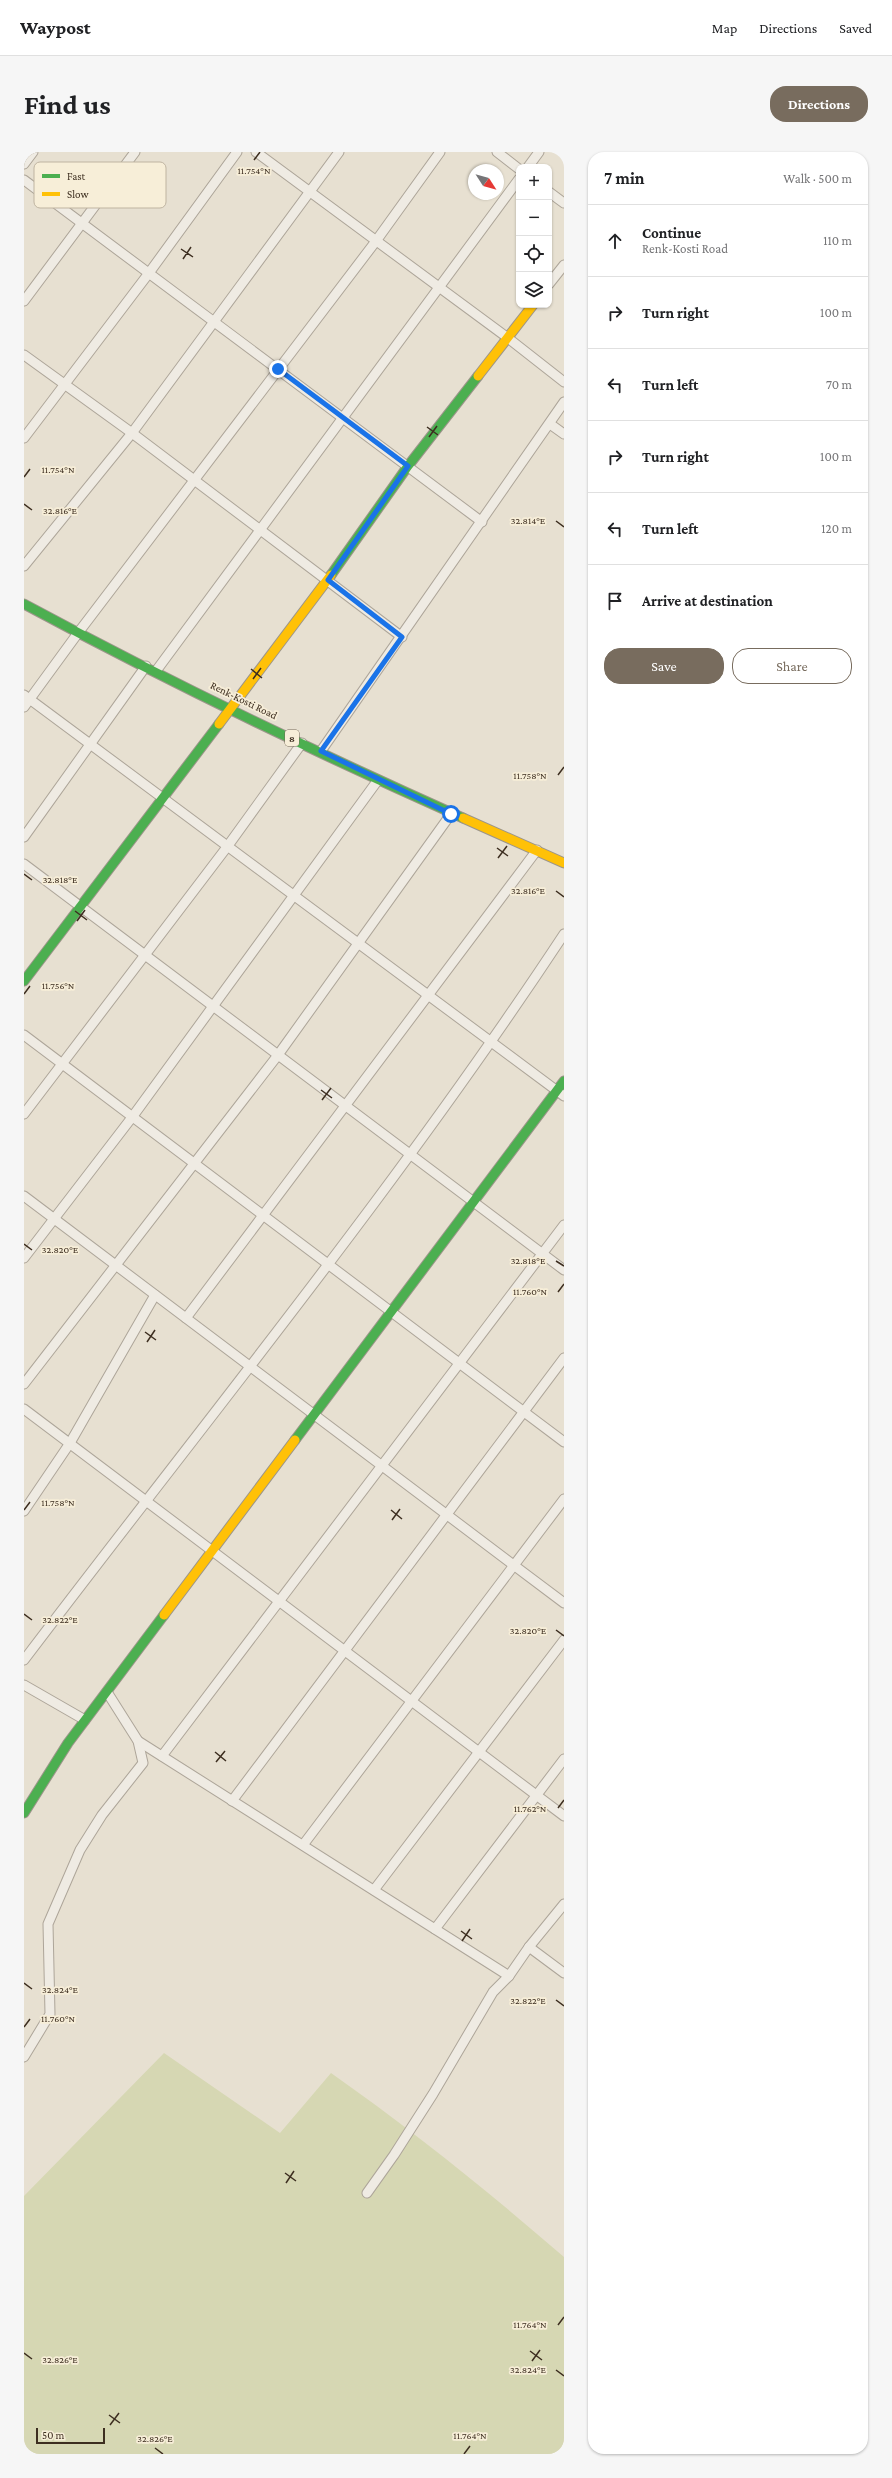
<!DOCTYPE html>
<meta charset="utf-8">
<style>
:root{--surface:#fff;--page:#f6f6f6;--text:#202124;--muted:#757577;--line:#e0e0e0;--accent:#786c5e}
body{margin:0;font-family:"Crimson Pro",serif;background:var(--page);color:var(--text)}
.controls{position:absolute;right:12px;top:12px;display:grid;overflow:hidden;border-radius:8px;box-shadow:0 1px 3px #0004}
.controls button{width:36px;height:36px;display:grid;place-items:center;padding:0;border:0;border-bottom:1px solid var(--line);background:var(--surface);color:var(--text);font:20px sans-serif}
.compass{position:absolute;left:444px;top:12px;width:36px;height:36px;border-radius:50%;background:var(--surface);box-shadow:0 1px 3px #0004;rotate:126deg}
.scale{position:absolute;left:12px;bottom:10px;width:69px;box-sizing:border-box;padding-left:4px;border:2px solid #3d2e20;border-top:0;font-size:11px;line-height:14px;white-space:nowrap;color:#3d2e20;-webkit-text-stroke:3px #f7eed8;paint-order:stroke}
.stop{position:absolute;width:12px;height:12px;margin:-9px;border:3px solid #1a73e8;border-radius:50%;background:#fff}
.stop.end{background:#1a73e8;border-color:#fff;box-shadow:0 1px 4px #0008}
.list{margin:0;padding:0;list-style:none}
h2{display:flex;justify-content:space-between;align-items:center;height:52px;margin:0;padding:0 16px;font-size:17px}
h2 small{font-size:13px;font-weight:400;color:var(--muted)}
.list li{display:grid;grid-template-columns:26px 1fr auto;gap:12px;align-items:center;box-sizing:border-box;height:72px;padding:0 16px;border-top:1px solid var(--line)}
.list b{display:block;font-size:15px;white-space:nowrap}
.list p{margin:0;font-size:13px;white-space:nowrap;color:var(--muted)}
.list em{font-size:13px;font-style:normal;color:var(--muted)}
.actions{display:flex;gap:8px;padding:12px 16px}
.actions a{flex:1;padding:9px 0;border:1px solid var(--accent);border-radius:16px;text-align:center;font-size:14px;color:var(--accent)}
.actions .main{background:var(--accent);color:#fff}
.icon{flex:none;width:22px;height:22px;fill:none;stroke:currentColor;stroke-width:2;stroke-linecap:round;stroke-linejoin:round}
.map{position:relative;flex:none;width:540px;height:2302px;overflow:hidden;border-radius:16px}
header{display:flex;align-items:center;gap:24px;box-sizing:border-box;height:56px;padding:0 20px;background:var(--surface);border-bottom:1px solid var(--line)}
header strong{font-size:19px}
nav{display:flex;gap:22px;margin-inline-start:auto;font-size:14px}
.intro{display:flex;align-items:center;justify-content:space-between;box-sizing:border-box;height:96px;padding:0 24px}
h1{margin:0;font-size:28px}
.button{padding:10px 18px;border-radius:16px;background:var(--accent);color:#fff;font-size:14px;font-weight:700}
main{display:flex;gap:24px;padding:0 24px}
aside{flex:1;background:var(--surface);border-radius:16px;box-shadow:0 1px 3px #0004}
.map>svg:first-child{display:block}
</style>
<header>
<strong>Waypost</strong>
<nav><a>Map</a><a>Directions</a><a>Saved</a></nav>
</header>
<div class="intro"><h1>Find us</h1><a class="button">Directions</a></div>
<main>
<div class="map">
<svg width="540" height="2302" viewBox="0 0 540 2302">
<rect width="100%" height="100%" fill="#e7e0d1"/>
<path fill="#d6d7b3" d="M140 1901 256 1981 307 1921C388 1978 465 2040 540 2105V2302H0V2044Z"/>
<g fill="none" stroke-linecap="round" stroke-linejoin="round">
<g stroke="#ada599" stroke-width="11">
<g id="street">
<polyline points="232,0 484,186 540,230"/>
<polyline points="473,0 495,17"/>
<polyline points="0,12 9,0"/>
<polyline points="504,15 515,0"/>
<polyline points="0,28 458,370"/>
<polyline points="525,40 540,51"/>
<polyline points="525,132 540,113"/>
<polyline points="0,149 111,0"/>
<polyline points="0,203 108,281 378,485"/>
<polyline points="526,272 540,282"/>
<polyline points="0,286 125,121 213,0"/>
<polyline points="0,414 108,281 315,0"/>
<polyline points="132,519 495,27"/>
<polyline points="0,543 540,944"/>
<polyline points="0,555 54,481 352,89 416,0"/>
<polyline points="297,599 540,250"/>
<polyline points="0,685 122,514"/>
<polyline points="0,712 540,1118"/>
<polyline points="0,883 540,1290"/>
<polyline points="0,962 203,695 278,591"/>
<polyline points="0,1044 540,1451"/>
<polyline points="0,1106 109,964 354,628"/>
<polyline points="162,1166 513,698"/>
<polyline points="0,1232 254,903 427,662"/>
<polyline points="0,1257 540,1664"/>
<polyline points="0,1359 46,1291 131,1143"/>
<path d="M0 1508C182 1268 374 1034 540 782"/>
<polyline points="0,1533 61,1568"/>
<polyline points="114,1589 485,1824"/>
<polyline points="138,1604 540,1073"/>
<polyline points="208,1649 540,1206"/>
<polyline points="279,1693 540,1347"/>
<polyline points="350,1738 540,1488"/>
<polyline points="411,1777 540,1607"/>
<polyline points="505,1795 540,1821"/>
<polyline points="0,1905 26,1862 24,1772 56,1698 78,1663 119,1611 114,1589 83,1540"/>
<polyline points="343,2041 370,2003 409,1942 469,1840 485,1824 505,1795 540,1752"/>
</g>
</g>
<g stroke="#9c958a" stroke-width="11">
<g id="fast">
<polyline points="307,423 384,314 454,224"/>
<path d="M0 452C143 529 291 600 439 666"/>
<polyline points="0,829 195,572"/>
<polyline points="271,1288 540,929"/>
<polyline points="0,1661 44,1591 140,1463"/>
</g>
</g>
<g stroke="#9c958a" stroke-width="11">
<g id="slow">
<polyline points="454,224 509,153"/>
<polyline points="195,572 307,423"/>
<polyline points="439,666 540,711"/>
<polyline points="140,1463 271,1288"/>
</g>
</g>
<use href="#street" stroke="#efebe3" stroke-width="9"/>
<use href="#fast" stroke="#4caf50" stroke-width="9"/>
<use href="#slow" stroke="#ffc107" stroke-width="9"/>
</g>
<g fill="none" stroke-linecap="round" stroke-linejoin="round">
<polyline stroke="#1a73e8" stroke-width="5" points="254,217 384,314 304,428 378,485 297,599 427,662"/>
</g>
<path fill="none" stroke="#3d2e20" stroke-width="1.5" d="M230 8 236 0M157 97 169 105M159 107 167 95M403 275 414 283M405 285 413 274M0 325 6 317M0 352 8 358M532 369 540 375M227 517 238 526M229 527 237 516M534 623 540 615M473 696 484 704M474 706 483 694M0 722 8 728M532 739 540 745M51 759 63 768M53 769 61 758M0 842 6 834M297 938 308 946M298 948 307 936M0 1092 8 1098M532 1109 540 1114M534 1140 540 1132M121 1180 132 1188M123 1190 131 1178M0 1358 6 1350M367 1358 378 1367M368 1368 376 1357M0 1462 8 1468M532 1478 540 1484M191 1600 202 1609M192 1610 201 1599M534 1656 540 1648M437 1779 448 1787M438 1789 446 1777M0 1831 8 1837M532 1848 540 1854M0 1875 6 1867M261 2021 272 2029M262 2031 270 2019M534 2173 540 2165M506 2199 518 2208M0 2201 8 2207M508 2209 516 2198M532 2218 540 2224M85 2263 96 2271M86 2273 95 2261M131 2296 139 2302M440 2302 446 2294"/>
<g text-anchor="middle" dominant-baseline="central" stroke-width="3.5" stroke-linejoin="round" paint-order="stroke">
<rect fill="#f7eed8" stroke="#756857" stroke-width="1" x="261" y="578" width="14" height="16" rx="3"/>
<g font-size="10" font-weight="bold" fill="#3d2e20">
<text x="268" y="586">8</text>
</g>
<g font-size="11" fill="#3d2e20" stroke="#f7eed8">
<text transform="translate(220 548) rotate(26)">Renk-Kosti Road</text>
</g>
</g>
<rect x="10" y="10" width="132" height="46" rx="6" fill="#f7eed8" stroke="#bfb4a1" stroke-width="1"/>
<rect x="18" y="22" width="18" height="4" fill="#4caf50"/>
<rect x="18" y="40" width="18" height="4" fill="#ffc107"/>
<g font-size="11" fill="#3d2e20">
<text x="43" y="28">Fast</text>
<text x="43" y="46">Slow</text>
</g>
<g font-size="10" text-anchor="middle" fill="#3d2e20" stroke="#f7eed8" stroke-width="3.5" stroke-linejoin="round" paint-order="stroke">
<text x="230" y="22">11.754°N</text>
<text x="34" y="321">11.754°N</text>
<text x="36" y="362">32.816°E</text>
<text x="504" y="372">32.814°E</text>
<text x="506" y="627">11.758°N</text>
<text x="36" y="731">32.818°E</text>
<text x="504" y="742">32.816°E</text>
<text x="34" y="837">11.756°N</text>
<text x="36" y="1101">32.820°E</text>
<text x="504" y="1112">32.818°E</text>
<text x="506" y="1143">11.760°N</text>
<text x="34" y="1354">11.758°N</text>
<text x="36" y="1471">32.822°E</text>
<text x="504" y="1482">32.820°E</text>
<text x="506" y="1660">11.762°N</text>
<text x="36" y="1841">32.824°E</text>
<text x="504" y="1852">32.822°E</text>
<text x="34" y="1870">11.760°N</text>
<text x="506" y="2176">11.764°N</text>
<text x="36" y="2211">32.826°E</text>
<text x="504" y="2221">32.824°E</text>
<text x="446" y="2287">11.764°N</text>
<text x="131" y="2290">32.826°E</text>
</g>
</svg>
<div class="controls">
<button>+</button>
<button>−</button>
<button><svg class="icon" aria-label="locate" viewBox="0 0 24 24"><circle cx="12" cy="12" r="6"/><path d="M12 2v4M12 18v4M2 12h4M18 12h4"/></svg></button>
<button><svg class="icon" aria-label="layers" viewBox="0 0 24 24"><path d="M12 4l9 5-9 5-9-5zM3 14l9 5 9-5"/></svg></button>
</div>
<svg class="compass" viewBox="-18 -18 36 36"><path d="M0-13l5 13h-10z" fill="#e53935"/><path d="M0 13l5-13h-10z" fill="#757577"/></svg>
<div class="scale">50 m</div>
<div class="stop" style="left:427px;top:662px"></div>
<div class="stop end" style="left:254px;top:217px"></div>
</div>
<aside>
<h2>7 min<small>Walk · 500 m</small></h2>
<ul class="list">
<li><svg class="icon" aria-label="ahead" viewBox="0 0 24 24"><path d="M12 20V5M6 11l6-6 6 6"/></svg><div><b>Continue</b><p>Renk-Kosti Road</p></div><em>110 m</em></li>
<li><svg class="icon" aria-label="right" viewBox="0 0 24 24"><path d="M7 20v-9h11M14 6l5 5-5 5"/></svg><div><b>Turn right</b></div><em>100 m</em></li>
<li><svg class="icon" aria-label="left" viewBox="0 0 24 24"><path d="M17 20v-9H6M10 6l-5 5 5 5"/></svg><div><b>Turn left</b></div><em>70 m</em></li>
<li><svg class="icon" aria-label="right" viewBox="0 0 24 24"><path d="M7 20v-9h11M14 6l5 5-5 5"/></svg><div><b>Turn right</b></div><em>100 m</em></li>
<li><svg class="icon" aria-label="left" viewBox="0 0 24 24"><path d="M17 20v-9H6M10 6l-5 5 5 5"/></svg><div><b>Turn left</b></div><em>120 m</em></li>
<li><svg class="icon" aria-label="arrive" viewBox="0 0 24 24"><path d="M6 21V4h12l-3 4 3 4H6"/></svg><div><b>Arrive at destination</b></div></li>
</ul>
<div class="actions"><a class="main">Save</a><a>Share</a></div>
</aside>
</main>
